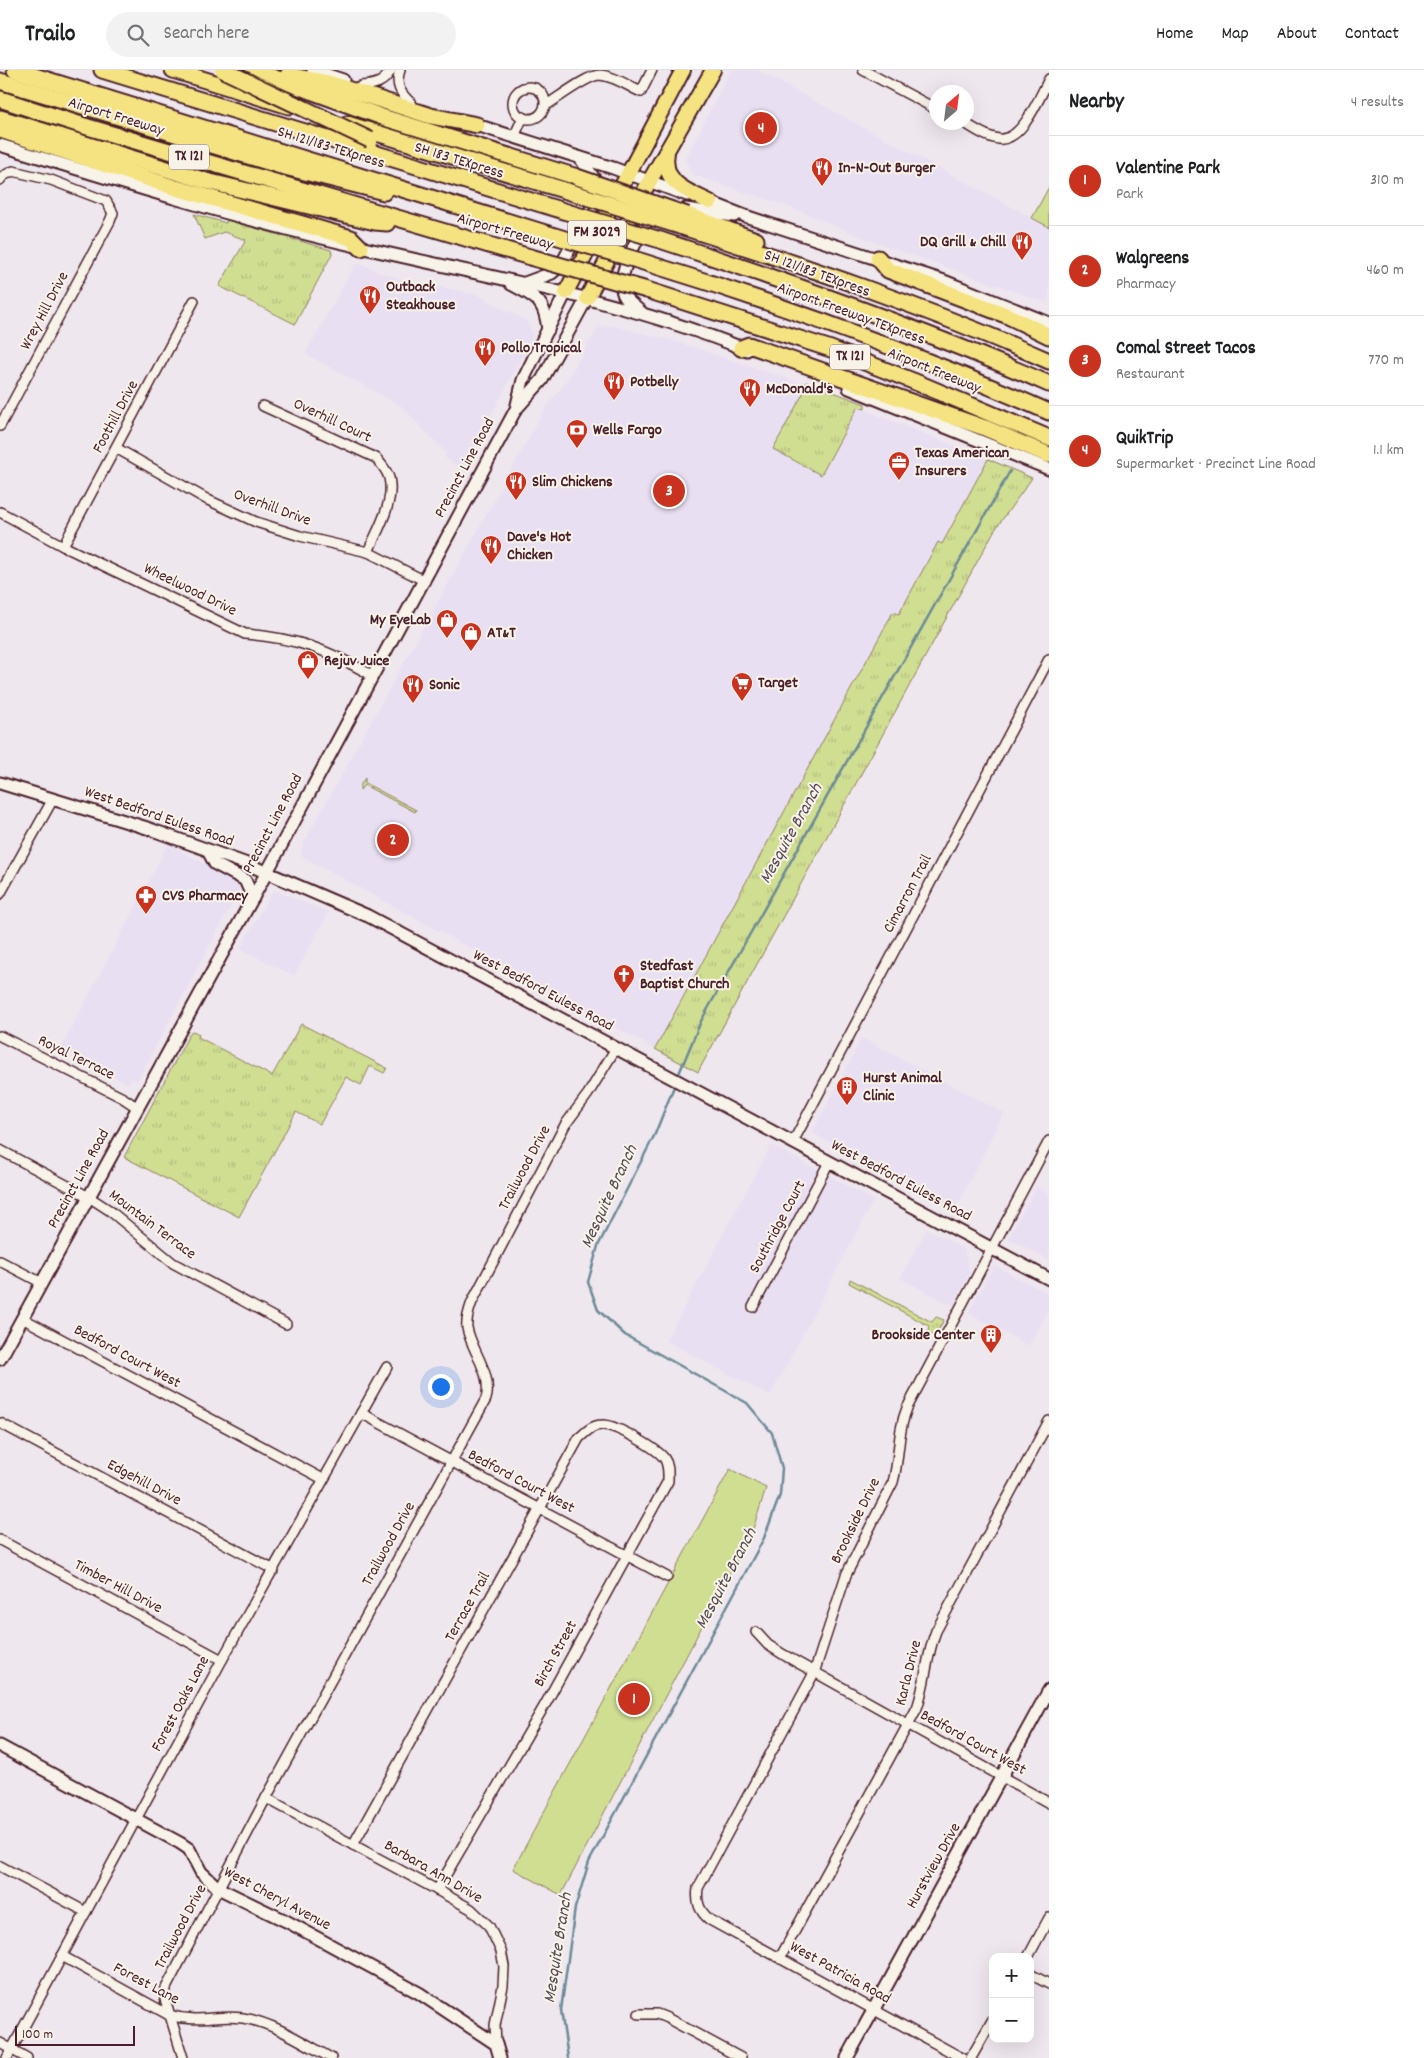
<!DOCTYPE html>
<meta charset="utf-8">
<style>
:root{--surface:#fff;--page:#f2f2f2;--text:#202124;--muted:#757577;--line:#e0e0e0;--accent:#c8321e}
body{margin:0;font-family:Dekko,sans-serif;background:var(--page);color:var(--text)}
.controls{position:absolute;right:15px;bottom:15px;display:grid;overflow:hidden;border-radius:10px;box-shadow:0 5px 20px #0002}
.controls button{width:45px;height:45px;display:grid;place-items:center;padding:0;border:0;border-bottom:1px solid var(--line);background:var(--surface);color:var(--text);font:25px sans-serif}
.compass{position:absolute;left:929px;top:15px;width:45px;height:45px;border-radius:50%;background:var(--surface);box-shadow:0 5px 20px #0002;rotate:28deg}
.scale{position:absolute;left:15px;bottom:12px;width:120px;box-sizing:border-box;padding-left:5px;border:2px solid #4a1f2b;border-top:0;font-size:14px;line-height:18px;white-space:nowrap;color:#4a1f2b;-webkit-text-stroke:4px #f7f3e8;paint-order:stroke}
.you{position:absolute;left:440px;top:1316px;width:18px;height:18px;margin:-12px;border:4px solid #fff;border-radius:50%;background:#1a73e8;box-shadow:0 0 0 8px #1a73e833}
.badge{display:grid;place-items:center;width:32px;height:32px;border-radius:50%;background:var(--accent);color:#fff;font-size:16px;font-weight:700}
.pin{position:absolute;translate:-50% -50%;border:2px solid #fff;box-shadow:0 1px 5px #0006}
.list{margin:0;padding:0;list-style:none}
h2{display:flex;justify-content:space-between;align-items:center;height:65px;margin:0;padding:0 20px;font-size:21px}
h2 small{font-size:16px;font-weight:400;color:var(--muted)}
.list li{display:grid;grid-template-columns:32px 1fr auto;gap:15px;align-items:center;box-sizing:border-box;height:90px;padding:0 20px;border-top:1px solid var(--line)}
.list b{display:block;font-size:19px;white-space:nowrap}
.list p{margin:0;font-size:16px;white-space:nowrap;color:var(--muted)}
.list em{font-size:16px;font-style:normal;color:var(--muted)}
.icon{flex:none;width:28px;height:28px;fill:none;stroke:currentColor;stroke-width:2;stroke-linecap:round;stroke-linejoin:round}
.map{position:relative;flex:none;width:1049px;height:1988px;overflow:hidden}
header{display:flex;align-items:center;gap:30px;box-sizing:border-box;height:70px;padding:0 25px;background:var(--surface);border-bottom:1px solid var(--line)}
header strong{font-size:24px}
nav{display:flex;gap:28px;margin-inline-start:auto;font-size:18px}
.search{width:350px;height:45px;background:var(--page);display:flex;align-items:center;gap:12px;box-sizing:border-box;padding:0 18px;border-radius:28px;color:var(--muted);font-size:19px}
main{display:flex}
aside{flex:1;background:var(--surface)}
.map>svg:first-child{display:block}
</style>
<header>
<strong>Trailo</strong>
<div class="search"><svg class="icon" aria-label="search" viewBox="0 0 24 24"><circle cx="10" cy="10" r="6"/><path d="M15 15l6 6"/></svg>Search here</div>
<nav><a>Home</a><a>Map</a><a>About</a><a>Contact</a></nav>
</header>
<main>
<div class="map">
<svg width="1049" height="1988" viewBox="0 0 1049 1988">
<defs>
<pattern id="grass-tufts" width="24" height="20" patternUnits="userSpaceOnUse" patternTransform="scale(1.25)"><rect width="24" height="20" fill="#d0de92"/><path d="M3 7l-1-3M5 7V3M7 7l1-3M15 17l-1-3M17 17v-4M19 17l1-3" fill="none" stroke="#b4be7e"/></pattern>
</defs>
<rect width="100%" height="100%" fill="#efe7ee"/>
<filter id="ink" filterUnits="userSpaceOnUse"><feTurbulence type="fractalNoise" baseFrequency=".02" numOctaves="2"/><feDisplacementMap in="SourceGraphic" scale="10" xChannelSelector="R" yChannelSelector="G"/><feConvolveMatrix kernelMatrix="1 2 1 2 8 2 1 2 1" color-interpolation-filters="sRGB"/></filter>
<g filter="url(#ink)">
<g fill="#e9dff2">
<polygon points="731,0 757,0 1049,157 1049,228 1047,233 864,168 787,136 693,105 685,90"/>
<polygon points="355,194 362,194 378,202 405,210 476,224 527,251 533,266 463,399 445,388 445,382 400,335 305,284"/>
<polygon points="599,256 614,256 678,272 807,315 821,405 858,337 988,389 942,474 938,473 899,545 893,542 655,979 301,786 303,774 546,337 564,315"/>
<polygon points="168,774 235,810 240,819 137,1011 132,1008 128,1014 61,978"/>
<polygon points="273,820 329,842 294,906 240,879"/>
<polygon points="862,968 1004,1043 955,1140 812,1063"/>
<polygon points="771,1075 874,1130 770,1326 666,1271"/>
<polygon points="1036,1117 1049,1124 1049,1190 1008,1168"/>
<polygon points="927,1159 964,1179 970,1203 953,1236 900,1208"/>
<polygon points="994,1195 1049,1224 1049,1239 1029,1276 968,1243"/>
</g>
<g fill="url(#grass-tufts)" stroke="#8d7e5e">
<polygon points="194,144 226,153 227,150 331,180 332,184 295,254 219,216 246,170 224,162 205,169"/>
<polygon points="807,312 865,334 865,339 858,337 821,405 773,379 807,316 804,314"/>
<polygon points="988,389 1032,408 994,461 698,1002 655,979 893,542 899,544 938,472 942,474"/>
<polygon points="365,708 365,713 416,740 415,742 364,715 360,720 360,716"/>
<polygon points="301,954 387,998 384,1003 370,996 361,1015 346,1007 320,1054 296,1042 239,1147 124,1087 190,963 193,961 199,964 198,967 272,1006"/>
<polygon points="850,1209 932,1252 936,1247 944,1250 935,1266 928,1262 929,1256 849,1213"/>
</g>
<g fill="#d0de92" stroke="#8d7e5e">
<polygon points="1049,117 1049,157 1032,148"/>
<polygon points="730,1399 766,1418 753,1459 561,1825 513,1799"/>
</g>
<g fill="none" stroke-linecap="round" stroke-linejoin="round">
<g stroke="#6c8a96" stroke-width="2.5">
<polyline points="678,1006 701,951 1010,401"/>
<polyline points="568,1988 561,1940 575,1838 589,1792 764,1468 780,1425 782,1398 772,1363 747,1333 625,1265 598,1240 588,1212 598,1176 655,1064 675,1014"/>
</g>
<g stroke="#4a1f2b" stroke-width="12">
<g id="street">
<path d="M400 0C395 15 400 23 411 33"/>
<polyline points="863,0 936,39"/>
<path d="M361 16C375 15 384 13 391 0"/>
<circle cx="529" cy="33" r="16"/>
<path d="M545 36C557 29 587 5 600 5 614 6 628 16 641 22L652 0"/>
<path d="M963 52C973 58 987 68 999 69 1022 72 1040 26 1049 9"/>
<polyline points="514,67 523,47"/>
<polyline points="0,110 3,106 13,101 51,110 106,131 113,143 110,151 0,356"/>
<path d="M263 336 376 388C381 394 387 400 389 408 395 432 377 461 368 482"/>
<polyline points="116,378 208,430 256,452 300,466 368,482 425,511"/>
<path d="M0 442 63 476 245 564C297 568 328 580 373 606"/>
<polyline points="63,476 194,231"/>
<polyline points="0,824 53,729"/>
<polyline points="0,966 123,1028 138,1038"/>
<polyline points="793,1072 1049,589"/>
<polyline points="0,1080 89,1127 109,1140 173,1193 286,1254"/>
<polyline points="0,1191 42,1213"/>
<polyline points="753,1237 829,1092"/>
<polyline points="22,1248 323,1409"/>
<polyline points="361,1343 667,1507"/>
<polyline points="0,1353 274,1500"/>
<polyline points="0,1470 222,1590"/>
<polyline points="756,1562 768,1575 784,1585 1049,1733"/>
<polyline points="266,1728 437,1820 471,1839 489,1856 501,1881 504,1896 503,1916 495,1955 496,1974"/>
<path d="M353 1775 579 1368C586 1362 592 1355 602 1355 615 1354 656 1378 664 1388 669 1395 668 1403 668 1411L546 1633 437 1820"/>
<polyline points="0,1796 86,1842"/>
<path d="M62 1886 169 1945C199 1954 216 1944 243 1948 274 1953 304 1973 331 1988"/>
<polyline points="1028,1887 1049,1848"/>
<path d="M780 1888 917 1638C926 1613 926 1586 936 1561L1049 1351"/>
<polyline points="1030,1904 1049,1914"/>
<polyline points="639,1944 657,1944 667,1948 741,1988"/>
<polyline points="0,1973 27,1988"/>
<polyline points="7,1988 222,1590 387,1297"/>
<path d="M183 1988 165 1929 166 1918 266 1728 486 1329C493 1304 472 1282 467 1258 466 1250 469 1240 472 1232L565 1055 588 1024 616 978"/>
<path d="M962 1988 710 1850C699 1841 696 1832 698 1818L814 1603 846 1505 893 1412C900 1387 897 1362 907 1338L1049 1071"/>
<polyline points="971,1988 993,1949"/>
</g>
</g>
<g stroke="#4a1f2b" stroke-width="15">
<g id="secondary">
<polyline points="313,0 343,10"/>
<polyline points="470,53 613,98 687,125"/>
<path d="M0 75C119 112 238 149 360 177 492 208 621 229 747 280"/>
<polyline points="702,129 745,146 944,211 1049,253"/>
<polyline points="686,139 734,146"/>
<polyline points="525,213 552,203 561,195 598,126 598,114 580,88"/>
<path d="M511 214C536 227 545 230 548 260"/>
<path d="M642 243C637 238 629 233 625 227 612 209 641 163 650 146L656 143"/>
<polyline points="849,318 1049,399"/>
<polyline points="517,338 542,310 587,228"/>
<polyline points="0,713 147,758 247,794 368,846 1049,1209"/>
<polyline points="208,781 215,794 245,810 253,828"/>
<polyline points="0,1289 267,802 516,339 523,310 566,222"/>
<polyline points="0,1676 180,1773 189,1779 201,1802 218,1818 286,1851 419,1923 496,1974 500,1988"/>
<polyline points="847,1988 1049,1620"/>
</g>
</g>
<g stroke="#4a1f2b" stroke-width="18">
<g id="primary">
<path d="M667 82C661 113 687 121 710 132"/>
<polyline points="566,222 683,0"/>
<polyline points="587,228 649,112 713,0"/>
</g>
</g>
<g stroke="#4a1f2b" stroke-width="19">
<g id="highway">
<polyline points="15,0 568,170"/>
<polyline points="102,0 567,142"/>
<polyline points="173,0 289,36"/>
<polyline points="253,0 385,48 577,107"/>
<polyline points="288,5 328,13 431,46 477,55"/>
<polyline points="0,11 281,96 384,122"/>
<polyline points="0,29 81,55 530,187"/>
<polyline points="0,48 206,111 375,152 387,153"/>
<polyline points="347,54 567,121"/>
<polyline points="0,60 176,118 351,168 361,178"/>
<polyline points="687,145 756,170"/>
<path d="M680 156C805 196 929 238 1049 291"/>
<path d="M660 170C792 213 922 259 1049 314"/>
<polyline points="878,188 888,200 1006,245 1049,266"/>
<path d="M637 190C778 233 915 283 1049 342"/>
<polyline points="647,220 831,279 913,311 1049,368"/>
<polyline points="741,278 749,275 985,358 1049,385"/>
</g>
</g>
<use href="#street" stroke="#f7f3e8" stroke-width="9"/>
<use href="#secondary" stroke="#f7f3e8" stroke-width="11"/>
<use href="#primary" stroke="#f5e381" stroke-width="14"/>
<use href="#highway" stroke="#f5e381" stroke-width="15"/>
<g stroke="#4a1f2b" stroke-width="19" stroke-linecap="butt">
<g id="highway-bridge">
<polyline points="223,0 370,70"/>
<polyline points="577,107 687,145"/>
<polyline points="567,121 680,156"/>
<polyline points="567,142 660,170"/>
<polyline points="568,170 637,190"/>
<polyline points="530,187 647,220"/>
</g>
</g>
<use href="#highway-bridge" stroke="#f5e381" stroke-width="15"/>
</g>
</g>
<defs>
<g id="restaurant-pin" transform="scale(1.125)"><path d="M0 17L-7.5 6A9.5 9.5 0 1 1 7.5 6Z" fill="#c8321e" stroke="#f7f3e8"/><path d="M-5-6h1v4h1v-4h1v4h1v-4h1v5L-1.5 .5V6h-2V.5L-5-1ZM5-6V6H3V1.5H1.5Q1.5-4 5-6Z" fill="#fff"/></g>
<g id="bank-pin" transform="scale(1.125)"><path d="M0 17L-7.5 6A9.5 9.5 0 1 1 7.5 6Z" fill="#c8321e" stroke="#f7f3e8"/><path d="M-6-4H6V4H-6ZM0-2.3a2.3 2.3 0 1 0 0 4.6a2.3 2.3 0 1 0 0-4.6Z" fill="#fff"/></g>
<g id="office-pin" transform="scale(1.125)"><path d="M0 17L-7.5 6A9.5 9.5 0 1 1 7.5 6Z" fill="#c8321e" stroke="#f7f3e8"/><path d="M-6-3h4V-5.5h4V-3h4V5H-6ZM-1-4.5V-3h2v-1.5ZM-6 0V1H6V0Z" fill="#fff"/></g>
<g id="shop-pin" transform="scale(1.125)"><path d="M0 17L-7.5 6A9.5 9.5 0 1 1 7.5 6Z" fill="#c8321e" stroke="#f7f3e8"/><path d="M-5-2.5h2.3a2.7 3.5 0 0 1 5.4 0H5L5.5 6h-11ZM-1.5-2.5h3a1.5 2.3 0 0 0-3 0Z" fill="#fff"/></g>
<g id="supermarket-pin" transform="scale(1.125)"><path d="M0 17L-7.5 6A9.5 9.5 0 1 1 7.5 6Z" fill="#c8321e" stroke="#f7f3e8"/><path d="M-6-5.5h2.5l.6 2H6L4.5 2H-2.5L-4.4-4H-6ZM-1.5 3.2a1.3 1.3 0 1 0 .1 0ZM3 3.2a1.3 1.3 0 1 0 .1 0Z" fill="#fff"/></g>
<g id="pharmacy-pin" transform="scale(1.125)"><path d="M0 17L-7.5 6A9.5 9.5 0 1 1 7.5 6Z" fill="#c8321e" stroke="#f7f3e8"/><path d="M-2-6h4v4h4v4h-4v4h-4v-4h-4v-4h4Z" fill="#fff"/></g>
<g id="church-pin" transform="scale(1.125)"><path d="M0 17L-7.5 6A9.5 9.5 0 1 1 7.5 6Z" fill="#c8321e" stroke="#f7f3e8"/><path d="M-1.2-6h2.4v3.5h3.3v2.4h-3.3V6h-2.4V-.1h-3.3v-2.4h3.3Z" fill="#fff"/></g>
<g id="building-pin" transform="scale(1.125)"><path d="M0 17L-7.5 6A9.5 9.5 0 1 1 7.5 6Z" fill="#c8321e" stroke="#f7f3e8"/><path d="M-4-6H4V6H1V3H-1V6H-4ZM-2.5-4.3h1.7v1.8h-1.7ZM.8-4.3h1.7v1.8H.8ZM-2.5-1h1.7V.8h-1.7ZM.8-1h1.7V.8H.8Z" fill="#fff"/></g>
</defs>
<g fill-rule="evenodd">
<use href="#restaurant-pin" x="822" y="98"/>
<use href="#restaurant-pin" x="1022" y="172"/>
<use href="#restaurant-pin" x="370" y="226"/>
<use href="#restaurant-pin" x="485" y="278"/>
<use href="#restaurant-pin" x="614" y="312"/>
<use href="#restaurant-pin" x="750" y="319"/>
<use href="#bank-pin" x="577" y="360"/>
<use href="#office-pin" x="899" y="392"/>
<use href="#restaurant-pin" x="516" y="412"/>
<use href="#restaurant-pin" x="491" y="476"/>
<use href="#shop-pin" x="447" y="550"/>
<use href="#shop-pin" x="471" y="563"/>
<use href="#shop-pin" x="308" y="591"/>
<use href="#supermarket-pin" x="742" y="613"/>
<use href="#restaurant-pin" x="413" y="615"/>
<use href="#pharmacy-pin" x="146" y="826"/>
<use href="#church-pin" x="624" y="905"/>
<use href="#building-pin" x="847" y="1017"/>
<use href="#building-pin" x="991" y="1265"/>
</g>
<g text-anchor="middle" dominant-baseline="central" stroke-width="4" stroke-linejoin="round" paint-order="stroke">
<g fill="#f7f3e8" stroke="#7e5f64" stroke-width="1">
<rect x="169" y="74.5" width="40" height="25" rx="4"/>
<rect x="568" y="150.5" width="58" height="25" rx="4"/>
<rect x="830" y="274.5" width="40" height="25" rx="4"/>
</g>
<g font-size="15" font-weight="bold" fill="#4a1f2b">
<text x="189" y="87">TX 121</text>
<text x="597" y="163">FM 3029</text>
<text x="850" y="287">TX 121</text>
</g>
<g font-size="16" fill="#4a1f2b" stroke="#f7f3e8">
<text transform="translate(116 47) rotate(17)">Airport Freeway</text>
<text transform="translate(331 78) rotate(17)">SH 121/183 TEXpress</text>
<text transform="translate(459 91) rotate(17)">SH 183 TEXpress</text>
<text transform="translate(505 162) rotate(16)">Airport Freeway</text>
<text transform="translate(817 204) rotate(20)">SH 121/183 TEXpress</text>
<text transform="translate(45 241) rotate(-62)">Wrey Hill Drive</text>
<text transform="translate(851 244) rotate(20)">Airport Freeway TEXpress</text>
<text transform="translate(934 301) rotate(22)">Airport Freeway</text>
<text transform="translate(116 347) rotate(-62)">Foothill Drive</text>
<text transform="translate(332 351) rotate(25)">Overhill Court</text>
<text transform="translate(465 398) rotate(-62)">Precinct Line Road</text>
<text transform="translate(272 438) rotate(20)">Overhill Drive</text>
<text transform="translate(190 520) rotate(26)">Wheelwood Drive</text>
<text transform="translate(159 747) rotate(19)">West Bedford Euless Road</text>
<text transform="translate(273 754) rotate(-62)">Precinct Line Road</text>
<text transform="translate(908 824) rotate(-62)">Cimarron Trail</text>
<text transform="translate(543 921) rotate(28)">West Bedford Euless Road</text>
<text transform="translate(76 988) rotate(26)">Royal Terrace</text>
<text transform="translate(525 1098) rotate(-62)">Trailwood Drive</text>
<text transform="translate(79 1109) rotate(-61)">Precinct Line Road</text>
<text transform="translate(901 1111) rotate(28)">West Bedford Euless Road</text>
<text transform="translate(152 1155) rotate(37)">Mountain Terrace</text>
<text transform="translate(778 1157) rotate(-62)">Southridge Court</text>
<text transform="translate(127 1287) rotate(28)">Bedford Court West</text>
<text transform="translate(521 1412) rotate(28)">Bedford Court West</text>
<text transform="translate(144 1413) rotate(28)">Edgehill Drive</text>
<text transform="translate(856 1451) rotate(-64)">Brookside Drive</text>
<text transform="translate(389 1474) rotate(-61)">Trailwood Drive</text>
<text transform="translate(118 1517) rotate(28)">Timber Hill Drive</text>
<text transform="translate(468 1537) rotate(-61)">Terrace Trail</text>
<text transform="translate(556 1584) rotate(-61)">Birch Street</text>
<text transform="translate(909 1603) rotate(-76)">Karla Drive</text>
<text transform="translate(181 1634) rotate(-62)">Forest Oaks Lane</text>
<text transform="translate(973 1673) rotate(29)">Bedford Court West</text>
<text transform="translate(934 1796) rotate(-61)">Hurstview Drive</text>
<text transform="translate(433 1802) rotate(30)">Barbara Ann Drive</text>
<text transform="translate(277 1829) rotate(28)">West Cheryl Avenue</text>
<text transform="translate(181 1857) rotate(-62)">Trailwood Drive</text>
<text transform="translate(840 1903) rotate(29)">West Patricia Road</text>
<text transform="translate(146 1914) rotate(28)">Forest Lane</text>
</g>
<g font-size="16" font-weight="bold" fill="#4a1f2b" stroke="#f7f3e8" text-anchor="start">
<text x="838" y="98">In-N-Out Burger</text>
<text x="1006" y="172" text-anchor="end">DQ Grill &amp; Chill</text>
<text x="386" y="217">Outback<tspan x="386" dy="18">Steakhouse</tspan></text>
<text x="501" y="278">Pollo Tropical</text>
<text x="630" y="312">Potbelly</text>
<text x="766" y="319">McDonald's</text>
<text x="593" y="360">Wells Fargo</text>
<text x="915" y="383">Texas American<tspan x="915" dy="18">Insurers</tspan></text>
<text x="532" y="412">Slim Chickens</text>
<text x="507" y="467">Dave's Hot<tspan x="507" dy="18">Chicken</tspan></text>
<text x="431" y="550" text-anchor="end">My EyeLab</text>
<text x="487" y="563">AT&amp;T</text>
<text x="324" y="591">Rejuv Juice</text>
<text x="758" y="613">Target</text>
<text x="429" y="615">Sonic</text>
<text x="162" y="826">CVS Pharmacy</text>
<text x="640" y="896">Stedfast<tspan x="640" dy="18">Baptist Church</tspan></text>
<text x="863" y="1008">Hurst Animal<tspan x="863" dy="18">Clinic</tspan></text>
<text x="975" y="1265" text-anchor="end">Brookside Center</text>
</g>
<g font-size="18" font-style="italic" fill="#584c58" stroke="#f7f3e8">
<text transform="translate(792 764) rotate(-61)">Mesquite Branch</text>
<text transform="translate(610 1127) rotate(-65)">Mesquite Branch</text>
<text transform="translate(727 1509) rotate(-62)">Mesquite Branch</text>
<text transform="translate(559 1878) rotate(-81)">Mesquite Branch</text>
</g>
</g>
</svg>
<div class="controls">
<button>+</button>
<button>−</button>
</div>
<svg class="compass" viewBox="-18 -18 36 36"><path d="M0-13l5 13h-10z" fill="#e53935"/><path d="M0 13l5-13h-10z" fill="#757577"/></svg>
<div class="scale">100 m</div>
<div class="you"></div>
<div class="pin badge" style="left:634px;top:1629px">1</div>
<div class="pin badge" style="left:393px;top:770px">2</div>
<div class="pin badge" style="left:669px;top:421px">3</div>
<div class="pin badge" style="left:761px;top:58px">4</div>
</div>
<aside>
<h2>Nearby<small>4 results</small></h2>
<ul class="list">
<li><span class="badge">1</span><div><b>Valentine Park</b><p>Park</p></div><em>310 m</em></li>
<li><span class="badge">2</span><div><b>Walgreens</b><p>Pharmacy</p></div><em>460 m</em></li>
<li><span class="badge">3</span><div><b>Comal Street Tacos</b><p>Restaurant</p></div><em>770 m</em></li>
<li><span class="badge">4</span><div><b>QuikTrip</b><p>Supermarket · Precinct Line Road</p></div><em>1.1 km</em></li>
</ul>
</aside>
</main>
